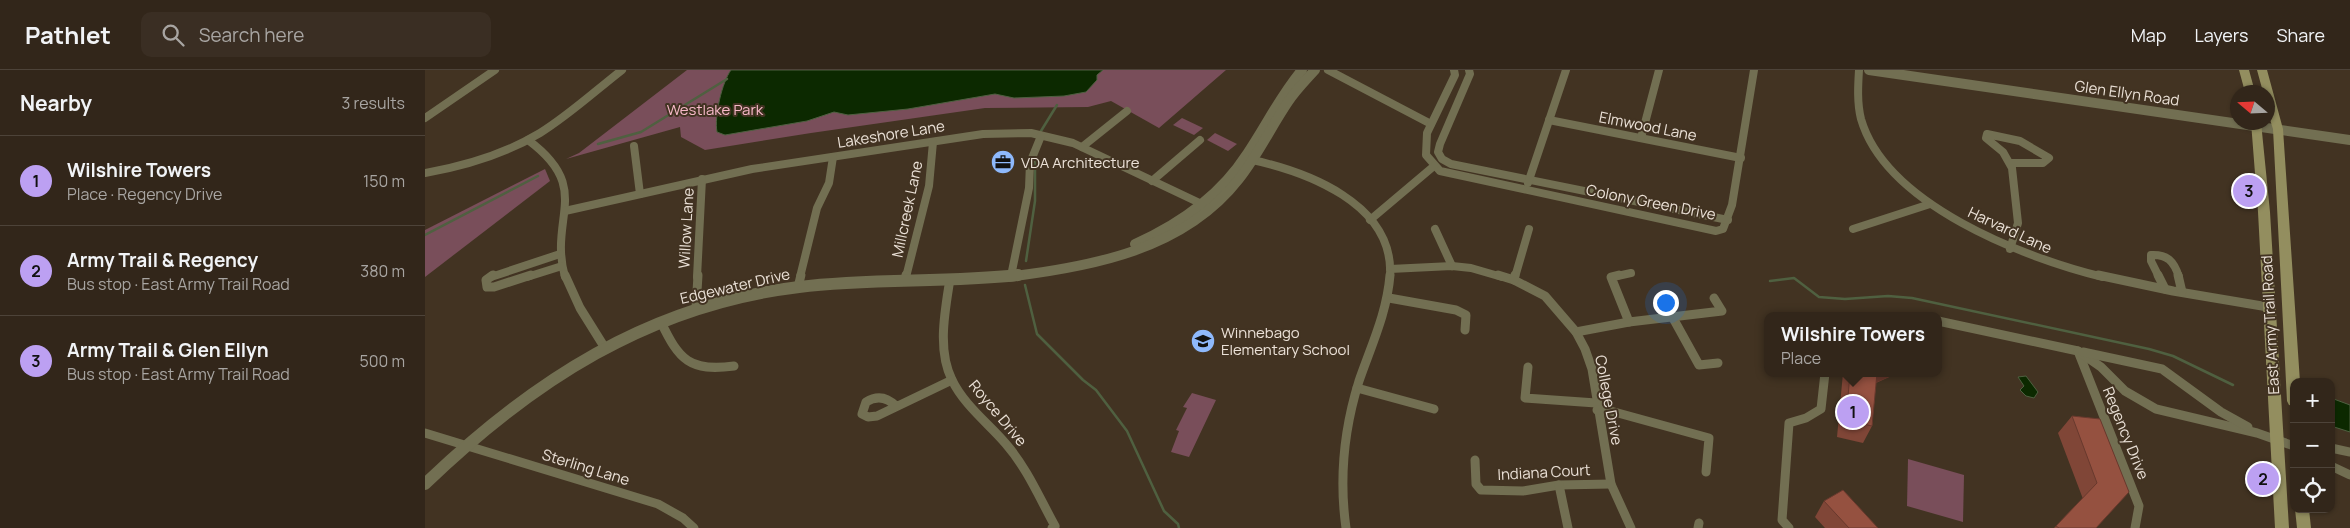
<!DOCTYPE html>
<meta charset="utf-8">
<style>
:root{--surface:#32261a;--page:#3a2e23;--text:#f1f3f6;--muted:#a8a5a2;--line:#4d4339;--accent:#bca0f2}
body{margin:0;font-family:Manrope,sans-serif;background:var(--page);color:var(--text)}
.controls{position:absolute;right:15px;bottom:15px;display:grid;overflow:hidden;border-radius:10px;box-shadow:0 1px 4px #0004}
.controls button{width:45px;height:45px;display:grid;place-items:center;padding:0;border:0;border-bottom:1px solid var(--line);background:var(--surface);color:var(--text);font:25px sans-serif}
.compass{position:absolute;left:1805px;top:15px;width:45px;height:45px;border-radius:50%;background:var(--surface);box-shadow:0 1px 4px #0004;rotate:289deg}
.you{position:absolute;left:1240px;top:232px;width:18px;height:18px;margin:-12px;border:4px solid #fff;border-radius:50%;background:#1a73e8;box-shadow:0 0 0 8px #1a73e833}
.badge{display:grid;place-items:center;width:32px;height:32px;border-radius:50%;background:var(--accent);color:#111;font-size:16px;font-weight:700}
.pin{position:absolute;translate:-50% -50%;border:2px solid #fff;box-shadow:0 1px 5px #0006}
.popup{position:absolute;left:1339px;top:242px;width:178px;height:65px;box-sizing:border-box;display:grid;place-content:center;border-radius:10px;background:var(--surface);filter:drop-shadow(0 1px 4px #0005);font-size:16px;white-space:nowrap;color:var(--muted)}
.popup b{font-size:19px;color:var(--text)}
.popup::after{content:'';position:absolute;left:50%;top:100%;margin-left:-10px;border:10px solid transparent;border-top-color:var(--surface)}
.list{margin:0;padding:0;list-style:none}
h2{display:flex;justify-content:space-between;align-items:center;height:65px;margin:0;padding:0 20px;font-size:21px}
h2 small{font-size:16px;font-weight:400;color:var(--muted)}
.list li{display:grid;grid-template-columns:32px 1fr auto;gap:15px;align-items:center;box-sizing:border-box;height:90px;padding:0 20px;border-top:1px solid var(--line)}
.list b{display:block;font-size:19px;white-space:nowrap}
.list p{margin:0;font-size:16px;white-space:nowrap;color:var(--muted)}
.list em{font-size:16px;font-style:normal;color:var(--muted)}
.icon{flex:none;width:28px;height:28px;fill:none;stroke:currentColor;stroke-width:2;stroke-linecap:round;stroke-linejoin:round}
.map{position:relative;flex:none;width:1925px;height:458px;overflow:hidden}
header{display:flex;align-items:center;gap:30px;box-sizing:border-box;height:70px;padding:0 25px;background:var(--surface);border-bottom:1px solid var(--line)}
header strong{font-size:24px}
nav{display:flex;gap:28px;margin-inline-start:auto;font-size:18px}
.search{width:350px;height:45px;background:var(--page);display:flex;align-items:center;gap:12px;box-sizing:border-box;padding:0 18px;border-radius:10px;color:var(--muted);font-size:19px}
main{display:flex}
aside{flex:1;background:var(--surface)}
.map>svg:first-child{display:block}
</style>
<header>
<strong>Pathlet</strong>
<div class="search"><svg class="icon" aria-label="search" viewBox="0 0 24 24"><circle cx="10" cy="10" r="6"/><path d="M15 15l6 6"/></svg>Search here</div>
<nav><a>Map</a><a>Layers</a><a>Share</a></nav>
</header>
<main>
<aside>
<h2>Nearby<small>3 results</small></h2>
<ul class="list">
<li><span class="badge">1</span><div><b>Wilshire Towers</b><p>Place · Regency Drive</p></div><em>150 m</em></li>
<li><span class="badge">2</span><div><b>Army Trail &amp; Regency</b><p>Bus stop · East Army Trail Road</p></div><em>380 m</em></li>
<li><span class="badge">3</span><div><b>Army Trail &amp; Glen Ellyn</b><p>Bus stop · East Army Trail Road</p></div><em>500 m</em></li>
</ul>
</aside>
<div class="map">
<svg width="1925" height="458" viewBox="0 0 1925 458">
<rect width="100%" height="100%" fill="#423322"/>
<g fill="#794e5a">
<polygon points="262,0 801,0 734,58 686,31 663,37 560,38 386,63 280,80 256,67 255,57 141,89 154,83"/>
<polygon points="757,48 778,58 769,65 748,55"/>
<polygon points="790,63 812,74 803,81 782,70"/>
<polygon points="120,99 125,111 0,207 0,160"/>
<polygon points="767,323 791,330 764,387 746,382 754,361 751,360 762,338 758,337"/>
<polygon points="1483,389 1539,405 1538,452 1482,436"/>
</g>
<g fill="#0c2900" stroke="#4f6040">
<path d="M306 0H678L672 5V10L661 22 639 26 589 28 570 24 483 39 423 45 409 42 382 51 300 65 292 62C289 47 297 12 306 0Z"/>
<polygon points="1601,306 1613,322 1609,328 1601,326 1595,320 1599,316 1593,307"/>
<polygon points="1906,328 1925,335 1925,362 1906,356"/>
</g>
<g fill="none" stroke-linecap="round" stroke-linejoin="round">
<g stroke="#4f6040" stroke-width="2.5">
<polyline points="616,61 632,35"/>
<polyline points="173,74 216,62 302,9"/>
<polyline points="0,165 113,106"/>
<polyline points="601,191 610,131 610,86"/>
<polyline points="1345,211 1369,208 1394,227 1420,229 1463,226 1487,228 1724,279 1748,286 1808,315"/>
<polyline points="600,215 612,264 658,310 671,320 702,361 739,441 753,454 754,458"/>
</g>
<g stroke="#726f52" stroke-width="8">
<polyline points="903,0 1006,54"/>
<polyline points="1029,0 1030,5 1002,63 1001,85 1015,101 1291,161 1298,159 1307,135 1329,0"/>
<polyline points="1044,0 1045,4 1015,74 1013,82 1017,89 1026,94 1303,150"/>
<path d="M1434 0C1433 16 1432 33 1436 49 1461 135 1600 188 1678 207"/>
<polyline points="0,48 70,0"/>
<polyline points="1124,50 1316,88"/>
<polyline points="1216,68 1234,0"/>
<path d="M103 70C169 119 123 147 140 207"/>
<polyline points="209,76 215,124"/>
<polyline points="657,77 702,41"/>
<path d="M823 89C880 101 970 133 965 207"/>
<path d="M0 103C40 96 80 84 115 63 144 45 170 21 197 0"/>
<polyline points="727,111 775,70"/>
<polyline points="1103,113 1141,0"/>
<polyline points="140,141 327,99 558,64 606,63 648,73 781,136"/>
<polyline points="945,150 1009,96"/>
<polyline points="1010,159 1027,196"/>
<polyline points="1428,159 1505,134"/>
<polyline points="1585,179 1593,153 1587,98 1578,82 1561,68 1562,64 1595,71 1624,88 1618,93 1586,93"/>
<polyline points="965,199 1027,196 1046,198 1077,207"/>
<polyline points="586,206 604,118 605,93 616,66"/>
<polyline points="66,207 135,184"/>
<polyline points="102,207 137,196"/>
<polyline points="272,207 277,109"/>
<polyline points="375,207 392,138 404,113 408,87"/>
<polyline points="481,207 504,116 508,72"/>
<polyline points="1090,207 1104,159"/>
<polyline points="1188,207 1206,203"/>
<path d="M1734 207 1726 191V185C1742 184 1749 191 1754 207"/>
</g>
<g stroke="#726f52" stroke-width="9">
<polyline points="68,205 61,210 62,217 69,217 106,205"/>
<polyline points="140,205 155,238 180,278"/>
<polyline points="1073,205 1089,210 1120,226 1151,262 1160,279 1167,299 1186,414 1206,458"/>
<polyline points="1194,205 1186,207 1204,252"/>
<polyline points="1673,205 1748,221 1843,237"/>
<polyline points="1733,205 1740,219"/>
<polyline points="1753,205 1757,222"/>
<path d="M525 209C520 241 512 280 527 310 539 335 564 354 581 374 602 398 615 429 630 456L627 458"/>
<polyline points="1089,210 1090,205"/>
<polyline points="480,211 481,205"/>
<polyline points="373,217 376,205"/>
<polyline points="964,228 1031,240 1041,245 1040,260"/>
<polyline points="271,238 273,205"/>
<polyline points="1248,248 1274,295 1293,293"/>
<polyline points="1513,251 1653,281 1714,436 1710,458"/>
<path d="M236 252C254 290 265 302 309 296"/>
<polyline points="1151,262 1204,252 1297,241 1289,228"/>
<polyline points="1653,281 1676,297 1700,321 1731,339 1832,363 1869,376"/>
<polyline points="1658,282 1737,299 1796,342 1823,357"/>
<polyline points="1103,297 1100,328 1171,333"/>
<polyline points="932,318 1009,339"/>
<path d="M471 336C462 327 452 325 441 332L437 344 443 347 452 346 527 310"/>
<polyline points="1172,340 1182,340 1284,368 1281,402"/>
<polyline points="0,363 233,434 258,448 269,458"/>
<polyline points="1906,378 1925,382"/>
<polyline points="1050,390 1051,414 1056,420 1098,421 1134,415 1186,414"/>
<polyline points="1906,396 1925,405"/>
<polyline points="1134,415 1143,458"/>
<path d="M921 458C914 408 919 359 934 311 946 276 962 243 965 205"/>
<polyline points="1273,458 1274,453"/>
<polyline points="1364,458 1357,450 1364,353 1381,348 1396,339 1400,303"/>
</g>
<g stroke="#726f52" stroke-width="10">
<polyline points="1444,0 1925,70"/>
<path d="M710 174C755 154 795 126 822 84 841 56 855 26 877 0"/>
<path d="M582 207C666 197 759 180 814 109 833 85 846 57 863 32 871 20 881 10 890 0"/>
</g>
<path stroke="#726f52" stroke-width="12" d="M0 414C107 311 224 235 374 217 447 208 521 213 593 205"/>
<g fill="#938e5f" fill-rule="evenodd">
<polygon points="1814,0 1824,0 1830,22 1820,22"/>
<polygon points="1832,0 1842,0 1858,59 1875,312 1869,312 1869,336 1864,335 1862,331 1848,59 1842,40 1842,22 1838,22"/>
<polygon points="1826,52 1836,52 1845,142 1864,458 1850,458 1833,142"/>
<polygon points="1870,439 1884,439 1886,458 1872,458"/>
</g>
</g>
<g fill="#804637">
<polygon points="1418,303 1473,303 1451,313 1447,356 1438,373 1412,367"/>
<polygon points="1647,346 1675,349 1671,458 1629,458 1658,429 1633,363"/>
<polygon points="1399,431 1453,458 1400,458 1390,447"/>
</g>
<polygon fill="#68392d" points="1450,303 1473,303 1443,316"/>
<g fill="#955140" stroke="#68392d">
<polygon points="1425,303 1452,303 1447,356 1421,350"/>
<polygon points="1647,346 1675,349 1704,422 1671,458 1634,458 1631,456 1672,413"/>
<polygon points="1418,420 1453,458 1424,458 1399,431"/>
</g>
<defs>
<g id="office-disc" transform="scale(1.25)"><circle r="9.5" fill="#8eb9fc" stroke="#423322"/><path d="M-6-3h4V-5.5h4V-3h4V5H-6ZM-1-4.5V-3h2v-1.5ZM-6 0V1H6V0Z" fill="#111"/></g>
<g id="school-disc" transform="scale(1.25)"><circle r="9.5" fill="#8eb9fc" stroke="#423322"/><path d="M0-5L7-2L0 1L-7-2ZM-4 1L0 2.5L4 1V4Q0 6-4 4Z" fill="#111"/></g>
</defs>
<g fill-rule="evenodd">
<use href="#office-disc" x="578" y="92"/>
<use href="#school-disc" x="778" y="271"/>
</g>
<g text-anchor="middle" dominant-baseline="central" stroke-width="4" stroke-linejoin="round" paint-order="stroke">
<g font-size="15" fill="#ebe1d7" stroke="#423322">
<text transform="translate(1702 23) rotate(8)">Glen Ellyn Road</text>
<text transform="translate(1223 56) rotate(11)">Elmwood Lane</text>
<text transform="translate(466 64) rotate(-9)">Lakeshore Lane</text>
<text transform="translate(1226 132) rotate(11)">Colony Green Drive</text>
<text transform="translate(482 139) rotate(-78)">Millcreek Lane</text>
<text transform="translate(261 158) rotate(-87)">Willow Lane</text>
<text transform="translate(1585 160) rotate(25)">Harvard Lane</text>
<text transform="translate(310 216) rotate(-13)">Edgewater Drive</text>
<text transform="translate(1845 255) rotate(-93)">East Army Trail Road</text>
<text transform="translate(1184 330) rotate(79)">College Drive</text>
<text transform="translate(573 343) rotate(50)">Royce Drive</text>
<text transform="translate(1701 363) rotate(68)">Regency Drive</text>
<text transform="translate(161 397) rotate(17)">Sterling Lane</text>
<text transform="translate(1119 402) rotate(-3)">Indiana Court</text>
</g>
<g font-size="15" fill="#f6b8c8" stroke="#423322">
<text x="290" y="39">Westlake Park</text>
</g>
<g font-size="15" fill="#ebe1d7" stroke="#423322" text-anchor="start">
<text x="596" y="92">VDA Architecture</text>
<text x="796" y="262">Winnebago<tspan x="796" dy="17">Elementary School</tspan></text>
</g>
</g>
</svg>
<div class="controls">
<button>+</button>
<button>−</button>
<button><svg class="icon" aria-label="locate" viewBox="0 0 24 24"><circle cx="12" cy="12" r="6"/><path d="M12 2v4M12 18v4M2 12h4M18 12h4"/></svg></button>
</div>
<svg class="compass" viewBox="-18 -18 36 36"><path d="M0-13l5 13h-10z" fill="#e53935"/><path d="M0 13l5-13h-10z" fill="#a8a5a2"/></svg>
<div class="you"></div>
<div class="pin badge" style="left:1428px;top:342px">1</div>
<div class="popup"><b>Wilshire Towers</b>Place</div>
<div class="pin badge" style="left:1838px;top:409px">2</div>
<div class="pin badge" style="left:1824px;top:121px">3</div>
</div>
</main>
